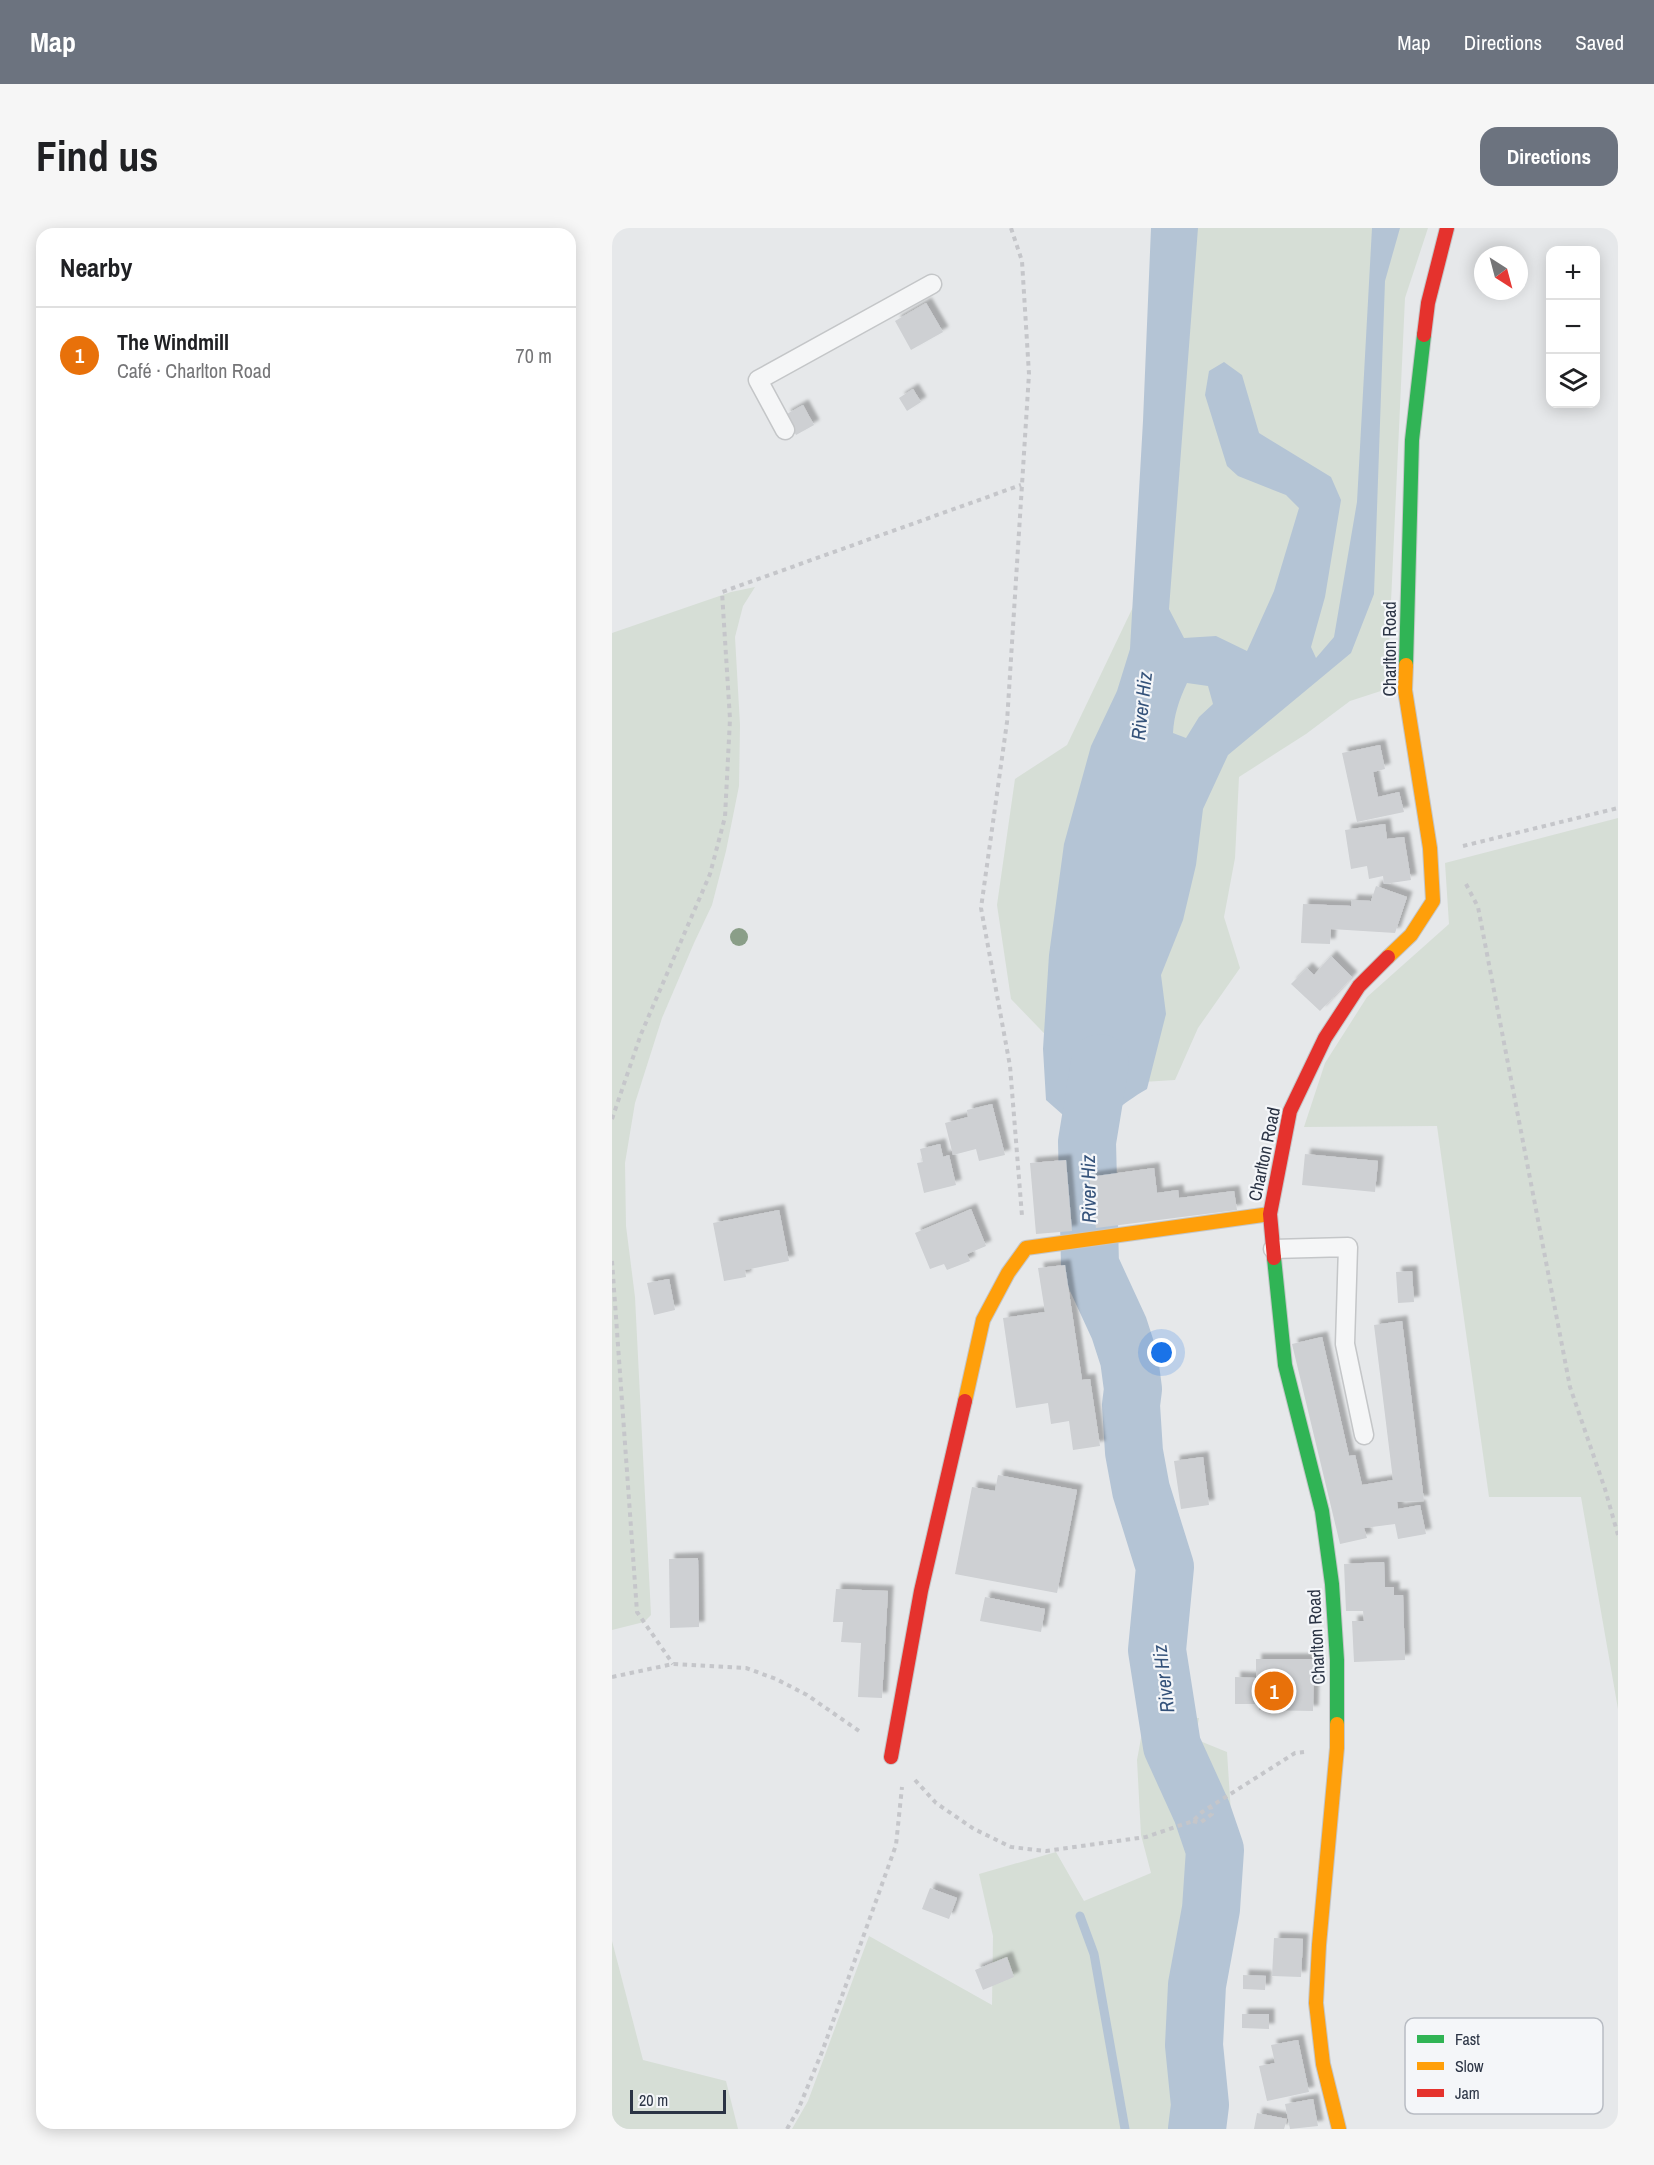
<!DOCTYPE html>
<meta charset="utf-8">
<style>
:root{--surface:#fff;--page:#f6f6f6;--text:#202124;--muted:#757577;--line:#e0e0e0;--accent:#6c737f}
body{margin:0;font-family:"Archivo Narrow",sans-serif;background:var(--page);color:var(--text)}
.controls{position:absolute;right:18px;top:18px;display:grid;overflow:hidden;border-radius:12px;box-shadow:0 3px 15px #0003}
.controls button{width:54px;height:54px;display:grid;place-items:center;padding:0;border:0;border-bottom:2px solid var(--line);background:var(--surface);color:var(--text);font:30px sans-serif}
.compass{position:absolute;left:862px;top:18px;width:54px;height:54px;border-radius:50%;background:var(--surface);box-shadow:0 3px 15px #0003;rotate:144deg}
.scale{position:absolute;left:18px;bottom:15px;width:96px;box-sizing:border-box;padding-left:6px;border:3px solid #2b3445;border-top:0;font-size:16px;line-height:21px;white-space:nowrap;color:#2b3445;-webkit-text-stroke:4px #f4f6f9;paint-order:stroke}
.you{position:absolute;left:550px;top:1125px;width:21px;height:21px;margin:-15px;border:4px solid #fff;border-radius:50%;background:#1a73e8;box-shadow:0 0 0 9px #1a73e833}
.badge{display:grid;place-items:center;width:39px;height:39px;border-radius:50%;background:var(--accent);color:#fff;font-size:20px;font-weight:700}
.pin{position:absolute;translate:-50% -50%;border:3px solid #fff;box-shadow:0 2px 6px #0006}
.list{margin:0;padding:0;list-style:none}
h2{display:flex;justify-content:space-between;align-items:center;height:78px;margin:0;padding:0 24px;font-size:26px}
h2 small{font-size:20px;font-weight:400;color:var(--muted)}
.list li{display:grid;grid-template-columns:39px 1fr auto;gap:18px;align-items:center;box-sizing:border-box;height:96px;padding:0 24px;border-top:2px solid var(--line)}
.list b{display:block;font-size:22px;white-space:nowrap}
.list p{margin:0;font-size:20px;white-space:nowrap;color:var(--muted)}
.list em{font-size:20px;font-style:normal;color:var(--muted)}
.icon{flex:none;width:33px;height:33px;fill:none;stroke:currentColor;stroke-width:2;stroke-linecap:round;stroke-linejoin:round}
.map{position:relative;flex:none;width:1006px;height:1901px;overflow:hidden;border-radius:18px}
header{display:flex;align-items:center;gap:36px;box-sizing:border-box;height:84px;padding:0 30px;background:var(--accent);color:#fff}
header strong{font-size:28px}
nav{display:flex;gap:33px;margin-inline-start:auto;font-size:21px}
.intro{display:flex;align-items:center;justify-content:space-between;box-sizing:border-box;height:144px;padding:0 36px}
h1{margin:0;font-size:42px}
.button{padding:15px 27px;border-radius:18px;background:var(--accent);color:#fff;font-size:21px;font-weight:700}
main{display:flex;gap:36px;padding:0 36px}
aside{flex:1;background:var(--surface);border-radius:18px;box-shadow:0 3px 15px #0003}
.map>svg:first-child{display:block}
</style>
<header>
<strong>Map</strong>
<nav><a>Map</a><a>Directions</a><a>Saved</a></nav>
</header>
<div class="intro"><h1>Find us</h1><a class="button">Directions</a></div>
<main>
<aside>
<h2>Nearby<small></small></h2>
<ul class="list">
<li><span class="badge" style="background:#e8710a">1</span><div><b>The Windmill</b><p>Café · Charlton Road</p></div><em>70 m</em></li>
</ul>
</aside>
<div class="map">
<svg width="1006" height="1901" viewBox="0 0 1006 1901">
<defs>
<filter id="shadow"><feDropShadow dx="5.5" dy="-5.5" stdDeviation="1.5" flood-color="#0004"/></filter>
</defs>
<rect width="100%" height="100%" fill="#e6e8ea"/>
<g fill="#d6ded6">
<polygon points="556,0 816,0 793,70 775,461 738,473 694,506 627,549 623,630 612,689 628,740 586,800 563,852 482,857 399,771 385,677 403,551 455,517 521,379"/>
<polygon points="143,359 131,378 123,409 128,497 127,558 114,623 100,677 82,715 50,790 23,875 13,935 14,998 23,1069 39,1387 32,1394 0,1402 0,405 119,364"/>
<polygon points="1006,590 1006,1481 969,1269 877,1269 825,898 692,899 713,835 755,769 837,696 833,635"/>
<polygon points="557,1465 561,1490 587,1490 583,1511 615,1524 623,1647 597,1901 180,1901 196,1873 257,1708 380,1777 381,1708 367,1646 444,1624 472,1673 539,1645 529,1607 525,1532 536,1472"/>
<polygon points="0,1713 31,1832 114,1853 126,1901 0,1901"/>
</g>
<path fill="#b4c4d5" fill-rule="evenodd" d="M539 0H586L557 381 572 410 604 408 635 423 662 363 687 280 674 267 626 248 615 238 593 167 597 143 612 134 630 147 647 205 719 249 729 272 713 369 699 419 704 430 722 409 745 274 760 0H788L773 53 762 366 739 425 616 527 591 581 584 637 571 692 549 747 554 786 535 861C509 876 494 890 475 914L459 894 434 872 431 821 437 727 452 616 479 518 505 463 518 421 531 193ZM575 455 596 458 601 476 587 489 574 510 561 505C562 487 567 472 575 455Z"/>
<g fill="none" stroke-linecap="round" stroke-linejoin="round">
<polyline stroke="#b4c4d5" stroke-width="9" points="468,1688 482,1726 513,1901"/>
<polyline stroke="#b4c4d5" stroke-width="58" points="488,835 475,914 478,1037 507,1100 517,1131 521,1161 519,1177 522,1224 529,1262 553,1339 545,1422 560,1518 590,1584 603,1622 599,1681 585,1757 582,1817 588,1877 585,1901"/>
</g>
<g fill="#ced0d3" filter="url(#shadow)">
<polygon points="314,75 331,104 299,122 283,93"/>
<polygon points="301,161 309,174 295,183 287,170"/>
<polygon points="191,177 202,197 184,207 173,187"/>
<polygon points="768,517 773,541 761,544 766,569 787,564 792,584 745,594 730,525"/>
<polygon points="773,596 775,611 792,609 799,652 772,656 771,648 757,651 755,638 739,641 733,602"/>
<polygon points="764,658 795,669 783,705 719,701 718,716 689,715 691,676 739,678 740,672 759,673"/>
<polygon points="719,728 740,749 708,783 679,756 695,740 702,747"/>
<polygon points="380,876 393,927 367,933 364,921 341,927 333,895 356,889 355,882"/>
<polygon points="328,916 331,929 337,927 344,957 312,965 305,935 311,934 308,921"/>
<polygon points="693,926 766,933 763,964 690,957"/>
<polygon points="454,932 460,1003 424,1006 418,935"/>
<polygon points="542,940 545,965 566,962 567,970 622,963 625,982 484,1000 477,949"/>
<polygon points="359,981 374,1018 355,1026 358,1033 335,1042 332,1036 318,1041 303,1005"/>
<polygon points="167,982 177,1033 133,1042 134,1049 112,1053 101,995"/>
<polygon points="453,1037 470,1152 478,1151 488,1218 461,1222 457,1193 439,1196 436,1175 404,1180 391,1090 433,1084 426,1040"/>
<polygon points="800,1043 802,1074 786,1075 784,1044"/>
<polygon points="57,1051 63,1082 42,1087 35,1055"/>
<polygon points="790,1093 812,1273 785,1274 786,1281 808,1277 814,1306 786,1311 783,1296 752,1300 755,1310 728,1316 680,1116 710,1109 737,1228 743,1227 750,1257 781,1252 762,1097"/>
<polygon points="591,1229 597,1277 569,1281 562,1233"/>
<polygon points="386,1247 465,1262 445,1365 343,1346 360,1259 383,1263"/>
<polygon points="86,1330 87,1399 58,1400 57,1331"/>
<polygon points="772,1334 773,1359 782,1359 782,1367 791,1367 793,1432 742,1434 740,1393 752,1393 751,1383 734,1383 732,1336"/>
<polygon points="224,1361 276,1363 270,1470 246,1469 249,1415 229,1414 231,1394 221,1394"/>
<polygon points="373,1369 433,1381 429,1404 368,1393"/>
<polygon points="644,1431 702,1431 701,1483 647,1482 648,1476 623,1476 623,1449 644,1450"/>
<polygon points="318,1660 345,1670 337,1691 310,1681"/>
<polygon points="662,1710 691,1711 689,1749 660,1748"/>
<polygon points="395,1729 402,1749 371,1762 363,1742"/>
<polygon points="631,1747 654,1748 653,1762 631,1761"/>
<polygon points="630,1786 657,1786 657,1801 630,1800"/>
<polygon points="686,1812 697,1864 655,1873 647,1838 663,1835 659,1817"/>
<polygon points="701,1871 706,1898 678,1901 673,1876"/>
<polygon points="645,1885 675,1891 672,1901 642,1901"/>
</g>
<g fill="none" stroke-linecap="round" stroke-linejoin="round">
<g stroke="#c4c6c8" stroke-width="21">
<g id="lane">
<polyline points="173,202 146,152 320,56"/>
<polyline points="661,1021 736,1019 733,1116 752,1207"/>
</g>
</g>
<g stroke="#c4c6c8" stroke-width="16">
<g id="fast">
<polyline points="794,437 800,212 812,107"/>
<polyline points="662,1030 673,1137 710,1283 720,1356 725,1432 725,1496"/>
</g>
</g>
<g stroke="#c4c6c8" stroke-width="16">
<g id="slow">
<polyline points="776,729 799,707 821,673 818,620 793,462 794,437"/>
<polyline points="353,1173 371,1092 396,1045 414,1020 658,986"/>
<polyline points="725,1496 725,1520 707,1717 704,1775 711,1836 727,1901"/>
</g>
</g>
<g stroke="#c4c6c8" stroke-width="16">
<g id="jam">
<polyline points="812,107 816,75 835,0"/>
<polyline points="662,1030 658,986 678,883 713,810 747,758 776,729"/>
<polyline points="279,1529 309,1363 353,1173"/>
</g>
</g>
<g stroke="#c5c6ca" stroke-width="4" stroke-dasharray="4.5 4.5" stroke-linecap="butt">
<polyline points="399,0 410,33 417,146 395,494 369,680 398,838 410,988"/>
<polyline points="851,618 1006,580"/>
<polyline points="854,656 866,679 958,1159 993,1261 1006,1307"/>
<polyline points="0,891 29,806 98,646 113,589 118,491 110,364 409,257"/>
<polyline points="0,1033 25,1384 61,1436"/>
<polyline points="0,1449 61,1436 134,1440 164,1451 195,1467 250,1505"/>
<polyline points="303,1552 324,1575 362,1601 399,1619 434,1623 534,1609 581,1593 590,1584 683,1525 692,1524"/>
<polyline points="581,1593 588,1595 600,1586 599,1580"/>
<polyline points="175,1901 186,1882 210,1824 284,1617 290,1559"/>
</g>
<use href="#lane" stroke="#f5f6f7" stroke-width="18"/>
<use href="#fast" stroke="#30b455" stroke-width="14"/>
<use href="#slow" stroke="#ff9f0a" stroke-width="14"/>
<use href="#jam" stroke="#e5322d" stroke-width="14"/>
</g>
<circle fill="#8a9e88" cx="127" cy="709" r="9"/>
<g text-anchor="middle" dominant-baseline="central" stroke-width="4.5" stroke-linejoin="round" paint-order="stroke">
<g font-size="18" fill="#2b3445" stroke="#f4f6f9">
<text transform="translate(777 421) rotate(-90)">Charlton Road</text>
<text transform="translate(652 926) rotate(-78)">Charlton Road</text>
<text transform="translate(704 1409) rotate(-93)">Charlton Road</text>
</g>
<g font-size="20" font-style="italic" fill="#34527a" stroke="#f4f6f9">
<text transform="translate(529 478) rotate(-84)">River Hiz</text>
<text transform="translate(476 961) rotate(-91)">River Hiz</text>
<text transform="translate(551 1451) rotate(-97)">River Hiz</text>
</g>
</g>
<rect x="793" y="1790" width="198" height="96" rx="9" fill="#f4f6f9" stroke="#b8bcc3" stroke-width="1.5"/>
<rect x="805" y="1807" width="27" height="8" fill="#30b455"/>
<rect x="805" y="1834" width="27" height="8" fill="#ff9f0a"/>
<rect x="805" y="1861" width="27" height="8" fill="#e5322d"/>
<g font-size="16" fill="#2b3445">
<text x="843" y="1817">Fast</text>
<text x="843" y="1844">Slow</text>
<text x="843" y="1871">Jam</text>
</g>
</svg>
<div class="controls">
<button>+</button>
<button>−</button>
<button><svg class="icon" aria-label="layers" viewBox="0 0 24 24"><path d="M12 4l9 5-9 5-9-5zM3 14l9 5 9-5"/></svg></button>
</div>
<svg class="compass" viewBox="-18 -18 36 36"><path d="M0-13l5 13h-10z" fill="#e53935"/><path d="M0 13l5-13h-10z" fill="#757577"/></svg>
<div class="scale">20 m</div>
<div class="you"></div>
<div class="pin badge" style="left:662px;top:1463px;background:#e8710a">1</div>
</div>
</main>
